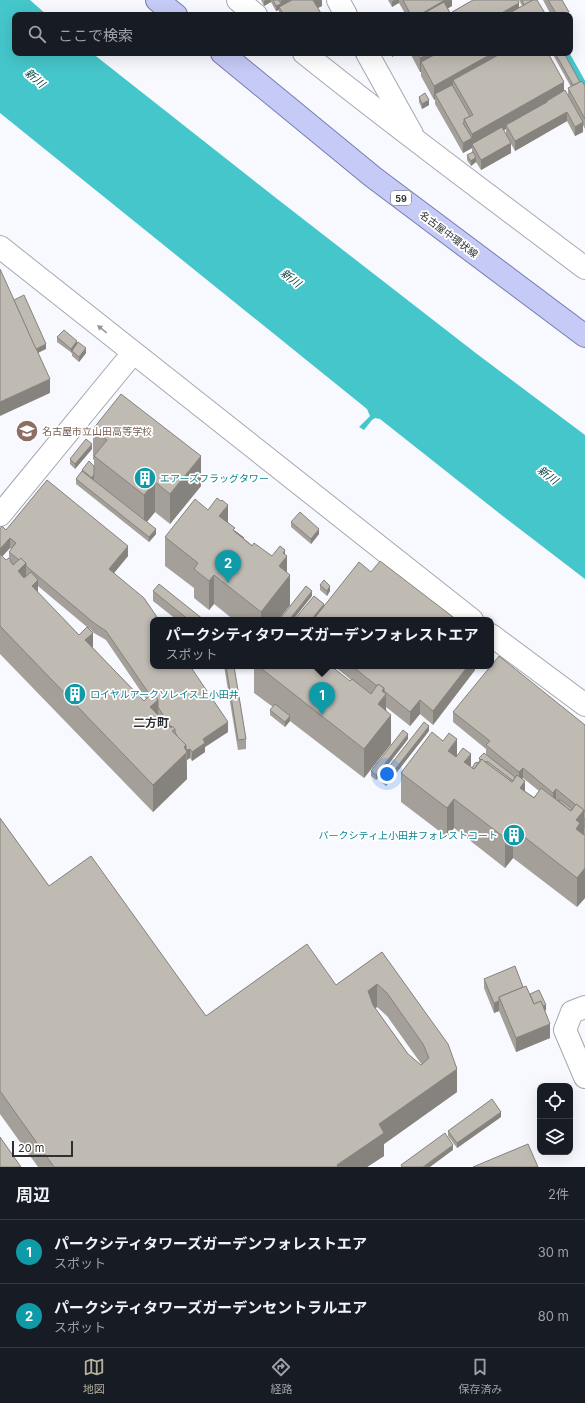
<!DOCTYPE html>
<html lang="ja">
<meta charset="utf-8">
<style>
:root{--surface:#171b24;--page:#242831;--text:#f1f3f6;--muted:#9ea1a6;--line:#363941;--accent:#b5b29c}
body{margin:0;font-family:Inter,"Noto Sans JP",sans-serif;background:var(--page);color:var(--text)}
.controls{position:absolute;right:12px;bottom:12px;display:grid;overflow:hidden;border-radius:8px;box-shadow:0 4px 16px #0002}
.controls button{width:36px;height:36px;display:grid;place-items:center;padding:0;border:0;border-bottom:1px solid var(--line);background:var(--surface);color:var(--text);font:20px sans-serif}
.scale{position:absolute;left:12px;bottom:10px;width:61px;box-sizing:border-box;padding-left:4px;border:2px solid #2e2f32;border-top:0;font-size:11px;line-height:14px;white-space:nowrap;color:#2e2f32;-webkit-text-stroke:3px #fff;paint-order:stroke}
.you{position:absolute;left:387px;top:774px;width:14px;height:14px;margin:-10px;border:3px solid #fff;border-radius:50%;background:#1a73e8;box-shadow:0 0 0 6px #1a73e833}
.badge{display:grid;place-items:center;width:26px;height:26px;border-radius:50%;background:var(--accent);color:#fff;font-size:13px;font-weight:700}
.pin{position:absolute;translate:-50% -33px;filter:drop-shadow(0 1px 2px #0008)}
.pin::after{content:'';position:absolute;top:21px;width:14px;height:12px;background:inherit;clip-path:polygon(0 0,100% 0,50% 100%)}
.popup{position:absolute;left:150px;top:617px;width:344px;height:52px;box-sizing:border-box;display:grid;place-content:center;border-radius:8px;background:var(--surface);filter:drop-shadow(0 1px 3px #0005);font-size:13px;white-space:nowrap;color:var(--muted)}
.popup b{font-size:15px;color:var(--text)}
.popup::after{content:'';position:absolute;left:50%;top:100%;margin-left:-8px;border:8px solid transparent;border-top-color:var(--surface)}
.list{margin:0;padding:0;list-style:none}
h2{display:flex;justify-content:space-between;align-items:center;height:52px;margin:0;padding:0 16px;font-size:17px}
h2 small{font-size:13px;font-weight:400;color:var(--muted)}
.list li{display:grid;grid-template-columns:26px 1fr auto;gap:12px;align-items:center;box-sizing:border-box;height:64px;padding:0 16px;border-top:1px solid var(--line)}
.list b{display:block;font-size:15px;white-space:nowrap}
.list p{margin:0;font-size:13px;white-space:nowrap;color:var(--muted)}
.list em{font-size:13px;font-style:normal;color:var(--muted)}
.icon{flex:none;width:22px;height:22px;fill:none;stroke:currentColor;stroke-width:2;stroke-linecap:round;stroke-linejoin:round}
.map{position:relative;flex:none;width:585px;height:1167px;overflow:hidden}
.search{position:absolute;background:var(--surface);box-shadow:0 4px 16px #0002;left:12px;right:12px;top:12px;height:44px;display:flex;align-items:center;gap:10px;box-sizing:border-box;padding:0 14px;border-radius:8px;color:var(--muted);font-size:15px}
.sheet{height:180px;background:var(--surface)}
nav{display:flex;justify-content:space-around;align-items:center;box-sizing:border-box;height:56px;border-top:1px solid var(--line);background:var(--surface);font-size:11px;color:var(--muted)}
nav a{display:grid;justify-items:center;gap:2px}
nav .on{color:var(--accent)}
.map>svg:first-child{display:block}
</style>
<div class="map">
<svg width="585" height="1167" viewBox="0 0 585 1167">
<rect width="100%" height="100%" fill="#f7f9fe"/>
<polygon fill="#45c6cb" points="0,0 30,0 47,15 15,15 15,53 92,53 276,198 477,354 585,435 585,579 504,517 380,419 375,418 372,420 364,430 359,427 370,416 367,409 0,113"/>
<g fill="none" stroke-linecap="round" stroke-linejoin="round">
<polyline stroke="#45c6cb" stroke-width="6" points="566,53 585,87"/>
<g stroke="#a5a8b0" stroke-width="24">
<g id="minor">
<polyline points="238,0 256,15"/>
<polyline points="338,0 346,15"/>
<path d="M304 53C396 127 491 197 585 268"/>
<polyline points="367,53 412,134"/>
<polyline points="0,247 472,620"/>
<polyline points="0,515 133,353"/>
<polyline points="491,635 585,705"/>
<polyline points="585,1007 572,1012 565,1030 585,1077"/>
</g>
</g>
<g stroke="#777dae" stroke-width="24">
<g id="major">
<polyline points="157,0 176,15"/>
<polyline points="222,53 373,177 585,336"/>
</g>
</g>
<use href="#minor" stroke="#fff" stroke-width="22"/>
<use href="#major" stroke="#c5caf6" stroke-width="22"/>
</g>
<g fill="#a4a099" fill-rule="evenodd">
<polygon points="261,0 322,0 322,6 318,8 322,15 279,15 279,10 276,11 271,2 264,6"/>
<polygon points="388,0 452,0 452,6 448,8 450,13 473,0 472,0 518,0 519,7 522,6 519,0 537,0 546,15 406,15 399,3 397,4 397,3 397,4 392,7"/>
<polygon points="543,0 562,0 569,15 551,15"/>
<polygon points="410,53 552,53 549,55 564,91 568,95 568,88 571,87 552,53 564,53 580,82 585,86 585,129 583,125 583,132 575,136 567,121 515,151 506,135 506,129 504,130 511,153 481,170 476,162 471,166 467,160 467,155 472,153 472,148 463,153 435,104 435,99 434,100 421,76 421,72 420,72"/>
<polygon points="419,97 429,105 422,109 419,102"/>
<polygon points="57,337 77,344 86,353 79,362 72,356 72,353 57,342"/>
<polygon points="93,429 201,486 170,524 155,512 147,522 156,534 149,542 76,484 76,479 82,471 82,470 94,466 94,460 93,459"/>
<polygon points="92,449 75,469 70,464 70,459"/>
<polygon points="208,510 228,522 235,531 252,545 272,556 285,554 290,605 278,620 234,620 214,604 209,610 194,598 194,588 165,566 165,537"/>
<polygon points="291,522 319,534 311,544 291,527"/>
<path d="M0 529 128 556 114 573 228 732 205 747V752L192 761 190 758 187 760V779L153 812 0 654ZM10 548 11 549 9 552V558L6 560 2 556ZM38 586 87 627 79 635 38 593ZM89 628 94 633 106 640 146 699 144 701 93 648Z"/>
<polygon points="320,585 330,591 327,596 320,590"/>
<polygon points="153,591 204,620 177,620 153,601"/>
<polygon points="224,666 234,666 246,739 246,749 238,750"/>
<polygon points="254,666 331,666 350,681 351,680 334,666 475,666 475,670 433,725 420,714 410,726 386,707 391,744 364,778 290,721 285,727 270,715 270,710 273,707 254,693"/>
<path d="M453 712 585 725V898L577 907 513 858 505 868 454 828 447 837 401 802V773L457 755 472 768 479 762V758L486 755V749L453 722ZM523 778 539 791 534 797 525 791 522 779Z"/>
<polygon points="429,731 386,786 381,782 381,777"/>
<polygon points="408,739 376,780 371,776 371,771"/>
<path d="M0 818 49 886 206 1016 336 985 382 952 457 1092 384 1144V1156L367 1167H38L0 1114ZM377 1007 387 1016 422 1065H421L408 1054 375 1008Z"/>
<polygon points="484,979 523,987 546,1010 545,1011 550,1038 516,1052 499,1011 494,1013 484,988"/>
<polygon points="501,1117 457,1148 448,1136 448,1131"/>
</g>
<g fill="#86827d">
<polygon points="266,0 271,0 271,2 264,6 264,1"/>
<polygon points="281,0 296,0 281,9"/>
<polygon points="313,0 322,0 322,6 313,10"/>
<polygon points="394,0 397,0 397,4 392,7 392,2"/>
<polygon points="397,0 399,0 399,3 397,4"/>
<polygon points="445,0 452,0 452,6 436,15 419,15"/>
<polygon points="519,3 519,15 498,15"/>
<polygon points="281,4 281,9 279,7 279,10 276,11 276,6"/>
<polygon points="569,12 569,15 564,15"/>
<polygon points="392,53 399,53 392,57"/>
<polygon points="430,53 455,53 421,62 421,72 420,72 420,58"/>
<polygon points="493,53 518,53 453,80 453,89 435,94 435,99 434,100 434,86"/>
<polygon points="564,82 564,96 547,102 547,101 547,106 506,125 506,129 473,147 472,146 472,134"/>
<polygon points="429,100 429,105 422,109 422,104"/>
<polygon points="567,112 567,121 515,151 515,141"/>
<polygon points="583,122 583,132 575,136 575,127"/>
<polygon points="472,138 472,148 463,153 463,143"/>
<polygon points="511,143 511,153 481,170 481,160"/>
<polygon points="476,157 476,162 471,166 471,161"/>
<polygon points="77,341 77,346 72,351 71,354 71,349"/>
<polygon points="46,344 46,349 34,355 34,350"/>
<polygon points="86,348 86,353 79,362 79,357"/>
<polygon points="50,379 50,393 0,416 0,402"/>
<polygon points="92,444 92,449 75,469 75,464"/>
<polygon points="201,456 201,486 170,524 170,494"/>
<polygon points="94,474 94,479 92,483 92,478"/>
<polygon points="155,482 155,512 144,525 144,495"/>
<polygon points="228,505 228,534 219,516"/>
<polygon points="156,529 156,534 149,542 149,537"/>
<polygon points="319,529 319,534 311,544 311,539"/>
<polygon points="10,538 10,548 0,559 0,549"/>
<polygon points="128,546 128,556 109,579 109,569"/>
<polygon points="285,550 285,559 287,556 287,579 290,575 290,605 278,620 261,620 261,612 279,566 283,553"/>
<polygon points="26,563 26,591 18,571"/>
<polygon points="214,575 214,604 209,610 209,581"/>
<polygon points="38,580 38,607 32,586"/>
<polygon points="330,586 330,591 327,596 327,591"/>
<polygon points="312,591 312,596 293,620 289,620"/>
<polygon points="324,604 324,609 315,620 311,620"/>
<polygon points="93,633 93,660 85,640"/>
<polygon points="468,666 475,666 475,670 433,725 433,711"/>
<polygon points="384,688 384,698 386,694 386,720 391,715 391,744 364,778 364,749 378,704 382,691"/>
<polygon points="158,700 158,727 150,707"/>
<polygon points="420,700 420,714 410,726 410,712"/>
<polygon points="290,716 290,721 285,727 285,722"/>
<polygon points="228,722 228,732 205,747 205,752 192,761 192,752 203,739"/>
<polygon points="429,726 429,731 386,786 386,781"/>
<polygon points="408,734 408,739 376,780 376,775"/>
<polygon points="457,739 457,768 448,751"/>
<polygon points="186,745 187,779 153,812 153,785"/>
<polygon points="190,749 190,758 187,760 187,750"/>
<polygon points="471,754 471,779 464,762"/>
<polygon points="523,768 523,778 519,782 519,772"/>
<polygon points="525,781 525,811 520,788"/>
<polygon points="556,789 556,799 553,802 553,793"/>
<polygon points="454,799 454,828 447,837 447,808"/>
<polygon points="584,810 584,839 576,858 576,820"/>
<polygon points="513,828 513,858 505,868 505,838"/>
<polygon points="585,868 585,898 577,907 577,878"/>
<polygon points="377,984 377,1007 368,1014 368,991"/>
<polygon points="499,1001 499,1011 494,1013 494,1003"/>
<polygon points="546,1005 546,1010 533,1015 533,1010"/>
<polygon points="550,1024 550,1038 516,1052 516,1038"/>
<polygon points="457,1069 457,1092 384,1144 384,1156 367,1167 337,1167 337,1165 379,1124"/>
<polygon points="501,1112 501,1117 457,1148 457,1143"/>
<polygon points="453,1145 453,1150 430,1167 423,1167"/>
</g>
<g fill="#bfbab2" stroke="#86827d" fill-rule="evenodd">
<polygon points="273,0 279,0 281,4 276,6"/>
<polygon points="292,0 314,0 313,0 322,15 285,15 282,12 279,7"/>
<polygon points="403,0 445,0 419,15 411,15"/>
<polygon points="473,0 518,0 519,3 498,15 447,15"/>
<polygon points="522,0 533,0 524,5"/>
<polygon points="533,0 537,0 546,15 506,15"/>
<polygon points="548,0 562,0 569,12 564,15 557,15"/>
<polygon points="444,2 450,13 447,15 421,15"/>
<polygon points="417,53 430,53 420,58"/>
<polygon points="438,53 493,53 434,86 421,62"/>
<polygon points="502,53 548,53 564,82 472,134 464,119 473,115 453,80"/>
<polygon points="555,53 564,53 580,82 573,85"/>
<polygon points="582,81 585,86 585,119 568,88"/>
<polygon points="452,85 470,116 464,119 464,123 463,123 472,138 463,143 435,94"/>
<polygon points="565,90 583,122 575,127 567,112 515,141 506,125 547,102 547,101"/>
<polygon points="425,93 429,100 422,104 419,97"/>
<polygon points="502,127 511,143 481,160 472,144"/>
<polygon points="473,152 476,157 471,161 467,155"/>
<polygon points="0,269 50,379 0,402"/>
<polygon points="24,295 46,344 36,349 14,300"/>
<polygon points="64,330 77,341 71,349 57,337"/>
<polygon points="78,342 86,348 79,357 72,351"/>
<polygon points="121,394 201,456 170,494 155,482 144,495 94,456 107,440 93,429"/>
<polygon points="86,439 92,444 75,464 70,459"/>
<polygon points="89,461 94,466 94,474 92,478 82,470"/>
<polygon points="82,471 156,529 149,537 76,479"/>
<polygon points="47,480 128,546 109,569 144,598 159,620 153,620 153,666 190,666 228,722 203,739 205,743 192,752 190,749 187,750 186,749 186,745 177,736 175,732 175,729 172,726 171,727 158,707 158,700 152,693 150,695 106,631 94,623 26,566 26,563 21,558 19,560 9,552 16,543 10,538 0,549 0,529 2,526 6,530"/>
<polygon points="217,498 221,501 222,500 228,505 219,516 235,528 233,530 252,546 254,543 272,556 280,546 285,550 283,553 287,556 279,566 290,575 261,612 214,575 209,581 194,569 198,563 165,537 195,499 208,510"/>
<polygon points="300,512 319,529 311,539 291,522"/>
<polygon points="235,531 244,538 235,532"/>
<polygon points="0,554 6,560 9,558 11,560 10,561 13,565 21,558 26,563 18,571 24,578 31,572 38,580 32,586 79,635 87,627 93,633 85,640 144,701 152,693 158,700 150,707 171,728 172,726 175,729 172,731 186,745 184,747 187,752 153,785 0,626"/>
<polygon points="380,561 457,620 313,620 359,562 371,572"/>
<polygon points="324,580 330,586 327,591 320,585"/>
<polygon points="159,584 204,620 189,620 153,591"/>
<polygon points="306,586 312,591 289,620 279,620"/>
<polygon points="314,596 324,604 311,620 294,620"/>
<polygon points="499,656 585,725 585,812 584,811 584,810 576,804 576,805 556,789 553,793 523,768 519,772 486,745 490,741 453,712"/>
<polygon points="226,666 234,666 246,739 238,740"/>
<polygon points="258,666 331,666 350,681 352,679 371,694 378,684 384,688 382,691 386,694 378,704 391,715 364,749"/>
<polygon points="352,666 468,666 433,711 420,700 410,712 384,691 384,688 378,684 377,686"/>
<polygon points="275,704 290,716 285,722 270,710"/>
<polygon points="424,722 429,726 386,781 381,777"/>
<polygon points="403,730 408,734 376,775 371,771"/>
<polygon points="432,732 443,741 449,733 457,739 448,751 456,757 463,748 471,754 464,762 474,769 482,759 512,782 517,775 525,781 520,788 534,798 541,788 571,811 576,804 584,810 576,820 580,823 576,829 584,835 585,834 585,868 577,878 513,828 505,838 454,799 447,808 401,773"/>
<polygon points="484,753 515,777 513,781 488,762 485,762 482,759 481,760 479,758"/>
<polygon points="479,762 474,769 472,768 475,763"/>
<polygon points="485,762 488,762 513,781 512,782"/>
<polygon points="558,800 561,800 572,809 571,811"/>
<path d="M0 818 49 886 91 856 206 1016 307 944 336 985 382 952 448 1044 457 1069 379 1124 384 1133 337 1165 338 1167H54L0 1091ZM377 984 387 993 423 1044 429 1058 421 1065 408 1054 373 1005 368 991Z"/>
<polygon points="584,818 585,819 585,827 584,826"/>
<polygon points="515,966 523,987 499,997 499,1001 494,1003 484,979"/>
<polygon points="526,986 534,1004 541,1001 550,1024 516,1038 499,997"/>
<polygon points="539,990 546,1005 543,1006 541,1001 534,1004 530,994"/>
<polygon points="492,1099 501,1112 457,1143 448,1131"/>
<polygon points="445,1133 453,1145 423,1167 402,1167 401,1165"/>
<polygon points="0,1137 21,1167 0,1167"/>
<polygon points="528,1144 538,1167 473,1167"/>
</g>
<defs><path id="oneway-solid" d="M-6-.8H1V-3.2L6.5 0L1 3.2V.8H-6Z"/></defs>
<use fill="#969798" href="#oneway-solid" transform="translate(102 329) rotate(-141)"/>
<defs>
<g id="school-disc" transform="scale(1.15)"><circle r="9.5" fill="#8d6e63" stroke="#fff"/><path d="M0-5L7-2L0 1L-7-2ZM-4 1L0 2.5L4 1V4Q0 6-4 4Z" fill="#fff"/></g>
<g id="building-disc" transform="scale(1.15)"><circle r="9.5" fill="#0f9aa8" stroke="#fff"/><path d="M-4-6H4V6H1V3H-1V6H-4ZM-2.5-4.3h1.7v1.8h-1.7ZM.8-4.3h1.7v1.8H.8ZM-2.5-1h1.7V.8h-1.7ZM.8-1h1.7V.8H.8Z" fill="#fff"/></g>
</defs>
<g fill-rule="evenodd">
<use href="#school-disc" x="27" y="431"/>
<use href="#building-disc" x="145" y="478"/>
<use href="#building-disc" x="75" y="694"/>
<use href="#building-disc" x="514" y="835"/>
</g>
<g text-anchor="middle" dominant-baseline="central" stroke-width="3.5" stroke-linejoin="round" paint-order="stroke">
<rect fill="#fff" stroke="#6d6d70" stroke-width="1" x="391" y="191" width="20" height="14" rx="3"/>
<g font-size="9" font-weight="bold" fill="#2e2f32">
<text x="401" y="198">59</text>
</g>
<g font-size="10" fill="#2e2f32" stroke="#fff">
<text transform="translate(449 234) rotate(37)">名古屋中環状線</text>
</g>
<g font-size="10" fill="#785e54" stroke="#fff" text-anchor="start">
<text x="42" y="431">名古屋市立山田高等学校</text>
</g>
<g font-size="10" fill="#0d838f" stroke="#fff" text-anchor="start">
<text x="160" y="478">エアーズフラッグタワー</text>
<text x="90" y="694">ロイヤルアークソレイス上小田井</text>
<text x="498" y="835" text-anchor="end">パークシティ上小田井フォレストコート</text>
</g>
<g font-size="11" font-style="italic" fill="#044143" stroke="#fff">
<text transform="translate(35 78) rotate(41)">新川</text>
<text transform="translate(291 278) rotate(37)">新川</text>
<text transform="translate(548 475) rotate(37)">新川</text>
</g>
<g font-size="12" font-weight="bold" fill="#2e2f32" stroke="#fff">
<text x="151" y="722">二方町</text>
</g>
</g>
</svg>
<div class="controls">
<button><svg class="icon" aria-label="locate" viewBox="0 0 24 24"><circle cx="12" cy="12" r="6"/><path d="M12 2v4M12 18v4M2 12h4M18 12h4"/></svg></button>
<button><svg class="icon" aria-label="layers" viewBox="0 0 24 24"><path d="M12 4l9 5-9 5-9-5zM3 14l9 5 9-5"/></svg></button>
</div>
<div class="scale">20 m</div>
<div class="you"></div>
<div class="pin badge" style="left:322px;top:715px;background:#0f9aa8">1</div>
<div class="popup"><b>パークシティタワーズガーデンフォレストエア</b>スポット</div>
<div class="pin badge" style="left:228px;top:583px;background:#0f9aa8">2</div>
<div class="search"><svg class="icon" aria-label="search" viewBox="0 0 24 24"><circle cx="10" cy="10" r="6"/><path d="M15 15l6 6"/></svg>ここで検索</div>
</div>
<section class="sheet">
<h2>周辺<small>2件</small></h2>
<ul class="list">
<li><span class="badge" style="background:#0f9aa8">1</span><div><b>パークシティタワーズガーデンフォレストエア</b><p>スポット</p></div><em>30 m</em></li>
<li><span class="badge" style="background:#0f9aa8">2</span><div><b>パークシティタワーズガーデンセントラルエア</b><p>スポット</p></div><em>80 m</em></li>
</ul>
</section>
<nav>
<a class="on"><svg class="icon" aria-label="map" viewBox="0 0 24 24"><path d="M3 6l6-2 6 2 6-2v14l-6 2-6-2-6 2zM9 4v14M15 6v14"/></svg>地図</a>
<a><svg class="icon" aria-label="directions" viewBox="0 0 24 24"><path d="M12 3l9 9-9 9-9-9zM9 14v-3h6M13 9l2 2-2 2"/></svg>経路</a>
<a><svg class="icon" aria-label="saved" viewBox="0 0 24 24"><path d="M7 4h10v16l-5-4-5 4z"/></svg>保存済み</a>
</nav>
